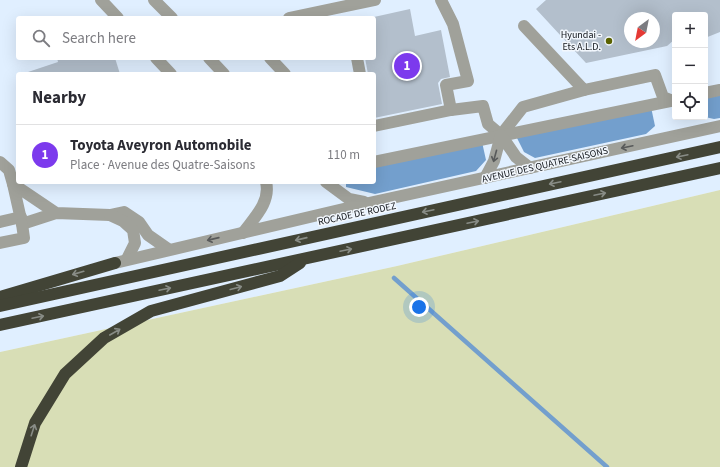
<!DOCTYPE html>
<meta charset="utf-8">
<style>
:root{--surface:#fff;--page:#f2f2f3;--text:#2b2b33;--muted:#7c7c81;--line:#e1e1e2;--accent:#7c3aed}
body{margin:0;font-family:"Source Sans 3",sans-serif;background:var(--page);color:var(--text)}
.controls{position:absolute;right:12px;top:12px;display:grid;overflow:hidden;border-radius:4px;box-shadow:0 4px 16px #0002}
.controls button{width:36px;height:36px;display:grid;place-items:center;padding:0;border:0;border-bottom:1px solid var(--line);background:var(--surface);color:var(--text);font:20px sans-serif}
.compass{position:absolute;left:624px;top:12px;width:36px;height:36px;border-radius:50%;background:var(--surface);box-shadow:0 4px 16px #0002;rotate:212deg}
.you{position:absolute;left:419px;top:307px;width:14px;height:14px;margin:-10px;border:3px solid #fff;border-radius:50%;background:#1a73e8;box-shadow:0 0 0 6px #1a73e833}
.badge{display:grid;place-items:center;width:26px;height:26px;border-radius:50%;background:var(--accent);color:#fff;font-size:13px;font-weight:700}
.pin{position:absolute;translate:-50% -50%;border:2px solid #fff;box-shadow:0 1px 4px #0006}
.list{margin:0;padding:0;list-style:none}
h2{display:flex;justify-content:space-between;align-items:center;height:52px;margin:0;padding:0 16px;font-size:17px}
h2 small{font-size:13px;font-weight:400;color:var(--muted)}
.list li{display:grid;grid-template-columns:26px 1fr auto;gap:12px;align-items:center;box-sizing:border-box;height:60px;padding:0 16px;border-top:1px solid var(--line)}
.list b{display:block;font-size:15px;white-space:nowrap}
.list p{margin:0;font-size:13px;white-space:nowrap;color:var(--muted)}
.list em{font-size:13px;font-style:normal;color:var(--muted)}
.icon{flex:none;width:22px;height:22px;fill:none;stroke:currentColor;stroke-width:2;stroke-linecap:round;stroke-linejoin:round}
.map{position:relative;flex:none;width:720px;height:467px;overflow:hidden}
.search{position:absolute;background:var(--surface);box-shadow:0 4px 16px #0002;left:16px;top:16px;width:360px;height:44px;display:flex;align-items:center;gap:10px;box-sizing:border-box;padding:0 14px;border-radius:4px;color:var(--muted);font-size:15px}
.panel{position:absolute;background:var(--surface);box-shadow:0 4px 16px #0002;left:16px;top:72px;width:360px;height:112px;border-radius:4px}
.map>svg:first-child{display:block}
</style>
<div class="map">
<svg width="720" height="467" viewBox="0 0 720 467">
<rect width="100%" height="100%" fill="#f2f7fd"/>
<path fill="#e0efff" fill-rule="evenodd" d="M0 0H720V190L397 266 0 352ZM675 15H705V117H675ZM18 18H374V58H18ZM630 18H654V42H630ZM18 74H374V182H18Z"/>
<polygon fill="#d8deb6" points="720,190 720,467 0,467 0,352 397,266"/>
<g fill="#739fcd">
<polygon points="720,95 720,118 714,119 705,117 705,98"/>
<polygon points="651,107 655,126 646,134 535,158 524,152 516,136"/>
<polygon points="482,142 486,160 476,171 375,194 346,187 346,182 374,182 374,166"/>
</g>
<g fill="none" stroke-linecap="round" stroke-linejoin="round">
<polyline stroke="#739fcd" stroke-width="4.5" points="394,278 607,467"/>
</g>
<g fill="#b3bfcc" fill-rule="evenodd">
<path d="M546 0H720V32L705 38V15H675V39L667 46 586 63 536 9ZM630 18H654V42H630Z"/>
<polygon points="410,9 415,36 441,30 450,77 441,79 438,83 442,104 374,118 374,74 368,74 365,58 374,58 374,17"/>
<polygon points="57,58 115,58 120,74 28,74 28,72 58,62"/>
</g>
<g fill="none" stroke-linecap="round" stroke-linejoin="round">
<g stroke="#a0a19a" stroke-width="12">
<polyline points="101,0 118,18"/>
<polyline points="154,0 172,18"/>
<polyline points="289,18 375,0"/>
<polyline points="524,26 584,90 655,75 663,97 673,101"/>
<polyline points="156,58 171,74"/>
<polyline points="209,58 224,74"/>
<polyline points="270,58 285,74"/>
<polyline points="357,58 360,74"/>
<polyline points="705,93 720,90"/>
<polyline points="451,110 483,106 488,124 501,135 523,107 584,90"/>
<polyline points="374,126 451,110 446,85 468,81 453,24 441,0"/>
<polyline points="0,162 9,170 13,184"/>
<polyline points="374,162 675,100"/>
<polyline points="485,178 494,161 501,135 516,157 530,168"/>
<polyline points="326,182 349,199 364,202"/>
<polyline points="56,213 13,184 22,224 56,213 110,215 124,212 139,222 148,235 168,249"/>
<polyline points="110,215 123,221 133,230 135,243 127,259"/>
<polyline points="0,222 21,217"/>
<path d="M243 233C254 218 271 202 266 182"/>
<polyline points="0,243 24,238 22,224"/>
<polyline points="115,263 369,203 720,126"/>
</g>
<g stroke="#424436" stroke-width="12">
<polyline points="0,297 115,263"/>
<polyline points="0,306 720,147"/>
<polyline points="0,325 720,168"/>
<polyline points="21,467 35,423 65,374 104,338 151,311 280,276 300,263"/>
</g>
</g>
<defs><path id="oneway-shaft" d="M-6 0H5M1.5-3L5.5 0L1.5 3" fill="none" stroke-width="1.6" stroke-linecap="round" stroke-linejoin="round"/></defs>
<g stroke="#585a5a">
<use href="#oneway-shaft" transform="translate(627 147) rotate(168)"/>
<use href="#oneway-shaft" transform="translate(495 156) rotate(105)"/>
<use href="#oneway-shaft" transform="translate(213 239) rotate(167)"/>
</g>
<g stroke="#888c86">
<use href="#oneway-shaft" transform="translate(682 156) rotate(168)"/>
<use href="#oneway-shaft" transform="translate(555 183) rotate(168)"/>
<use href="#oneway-shaft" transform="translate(600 194) rotate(-12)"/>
<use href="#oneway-shaft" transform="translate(428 211) rotate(168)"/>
<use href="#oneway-shaft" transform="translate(473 222) rotate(-12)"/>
<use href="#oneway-shaft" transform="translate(301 239) rotate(167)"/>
<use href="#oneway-shaft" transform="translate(346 250) rotate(-12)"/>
<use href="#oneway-shaft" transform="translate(78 273) rotate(164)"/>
<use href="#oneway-shaft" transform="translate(236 288) rotate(-15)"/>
<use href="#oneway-shaft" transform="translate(165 289) rotate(-12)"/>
<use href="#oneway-shaft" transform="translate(38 317) rotate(-12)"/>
<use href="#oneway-shaft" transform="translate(115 332) rotate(-30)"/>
<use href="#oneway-shaft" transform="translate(33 430) rotate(-72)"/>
</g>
<circle fill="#5b6200" stroke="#f2f7fd" stroke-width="1.5" cx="609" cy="41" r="4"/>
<g text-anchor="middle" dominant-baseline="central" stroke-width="3" stroke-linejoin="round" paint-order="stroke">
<g font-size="10" fill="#101419" stroke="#f2f7fd" text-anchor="end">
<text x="601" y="35">Hyundai -<tspan x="601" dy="12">Ets A.L.D.</tspan></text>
</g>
<g font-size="10" fill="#101419" stroke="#f2f7fd">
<text transform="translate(545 165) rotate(-13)">AVENUE DES QUATRE-SAISONS</text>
<text transform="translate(357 214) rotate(-12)">ROCADE DE RODEZ</text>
</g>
</g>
</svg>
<div class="controls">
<button>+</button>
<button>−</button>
<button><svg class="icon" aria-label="locate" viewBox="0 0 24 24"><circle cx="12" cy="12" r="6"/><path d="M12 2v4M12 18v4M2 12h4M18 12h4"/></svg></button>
</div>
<svg class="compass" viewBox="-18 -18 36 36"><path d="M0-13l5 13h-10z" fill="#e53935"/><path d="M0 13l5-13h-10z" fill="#7c7c81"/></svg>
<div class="you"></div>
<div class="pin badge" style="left:407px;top:66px">1</div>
<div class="search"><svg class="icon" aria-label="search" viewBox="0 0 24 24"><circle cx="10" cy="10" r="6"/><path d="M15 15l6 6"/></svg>Search here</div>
<section class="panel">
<h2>Nearby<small></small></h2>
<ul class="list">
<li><span class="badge">1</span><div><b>Toyota Aveyron Automobile</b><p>Place · Avenue des Quatre-Saisons</p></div><em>110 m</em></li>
</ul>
</section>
</div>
